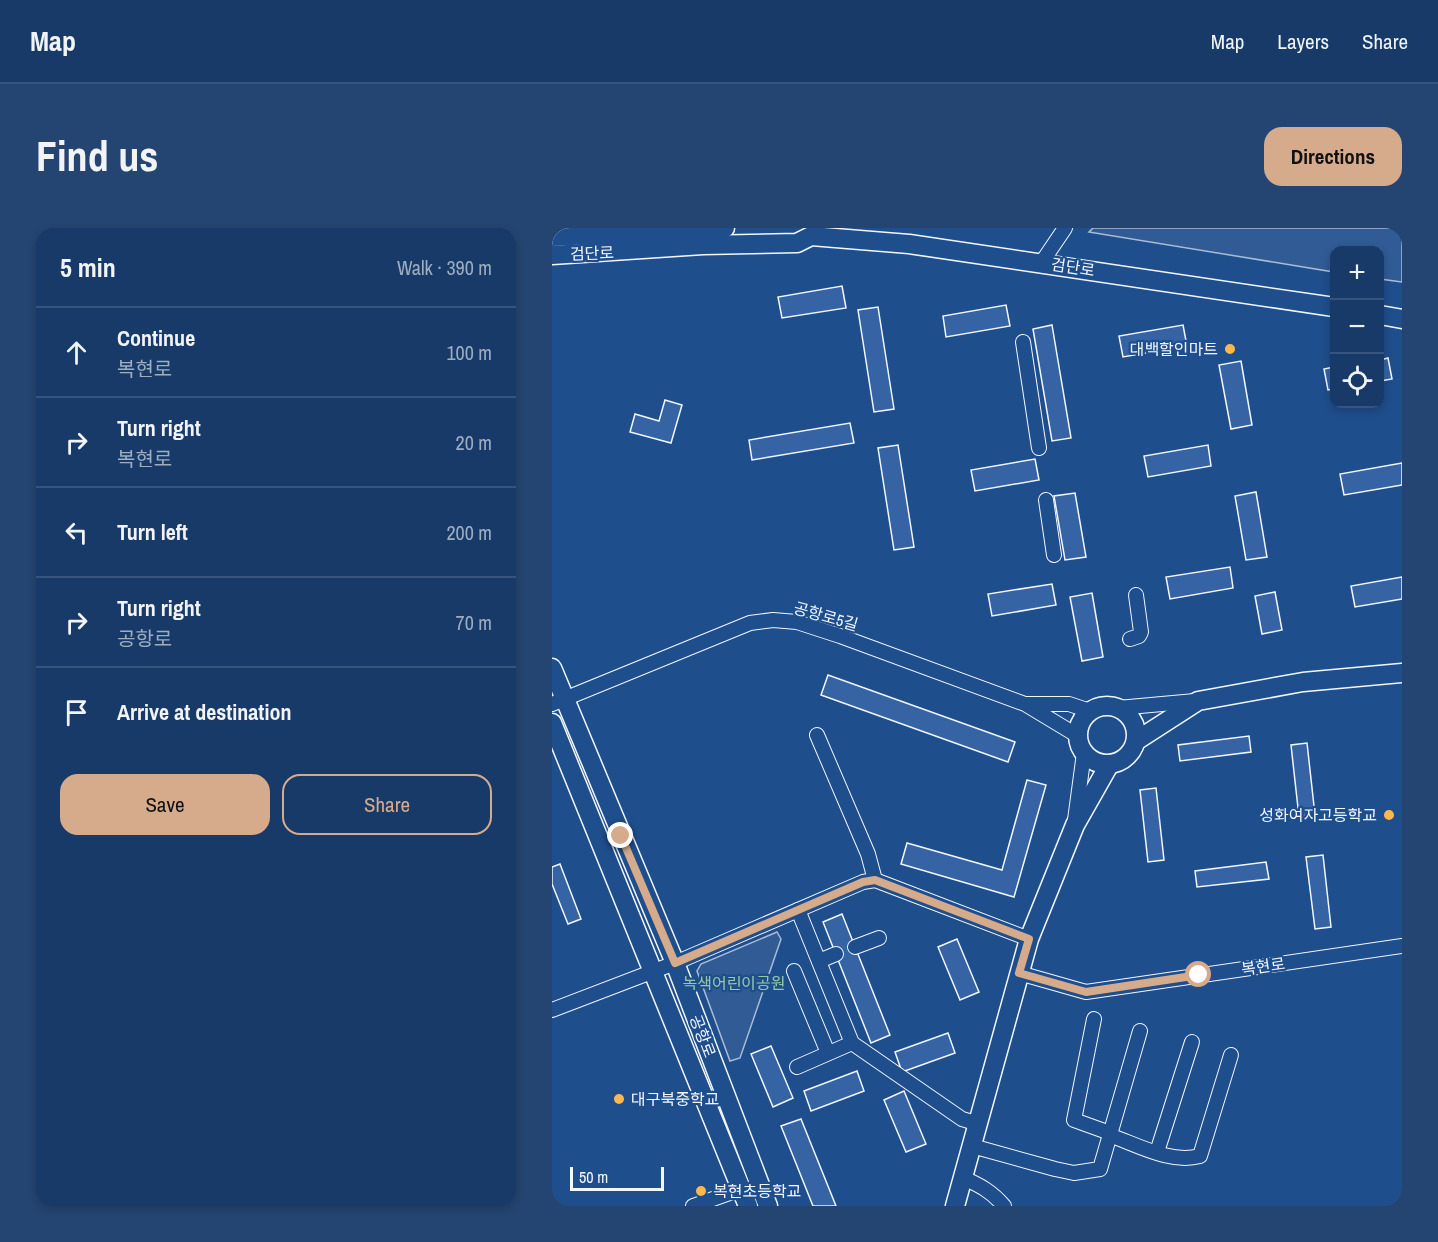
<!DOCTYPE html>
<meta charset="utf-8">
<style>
:root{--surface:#173a69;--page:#244571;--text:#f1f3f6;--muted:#9eadc0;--line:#36547d;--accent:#d6ab8b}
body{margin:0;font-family:"Archivo Narrow","Noto Sans KR",sans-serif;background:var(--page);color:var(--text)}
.controls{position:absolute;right:18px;top:18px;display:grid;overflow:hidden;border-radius:12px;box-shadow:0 3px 9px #0003}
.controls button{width:54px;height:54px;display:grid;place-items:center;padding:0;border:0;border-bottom:2px solid var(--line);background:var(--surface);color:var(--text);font:30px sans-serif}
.scale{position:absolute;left:18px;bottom:15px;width:94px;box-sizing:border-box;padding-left:6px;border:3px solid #f2f6ff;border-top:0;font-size:16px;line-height:21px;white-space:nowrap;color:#f2f6ff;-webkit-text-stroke:4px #1f4e8c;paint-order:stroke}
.stop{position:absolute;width:18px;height:18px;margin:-14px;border:4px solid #d6ab8b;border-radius:50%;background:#fff}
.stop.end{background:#d6ab8b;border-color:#fff;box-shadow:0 2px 6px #0008}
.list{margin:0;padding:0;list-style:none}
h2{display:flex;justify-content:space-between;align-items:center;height:78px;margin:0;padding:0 24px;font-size:26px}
h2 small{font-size:20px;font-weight:400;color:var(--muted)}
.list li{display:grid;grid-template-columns:39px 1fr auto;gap:18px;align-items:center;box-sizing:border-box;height:90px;padding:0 24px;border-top:2px solid var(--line)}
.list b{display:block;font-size:22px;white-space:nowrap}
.list p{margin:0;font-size:20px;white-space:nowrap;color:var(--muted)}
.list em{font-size:20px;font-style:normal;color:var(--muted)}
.actions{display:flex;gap:12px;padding:18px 24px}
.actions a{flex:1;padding:14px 0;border:2px solid var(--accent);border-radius:18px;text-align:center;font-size:21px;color:var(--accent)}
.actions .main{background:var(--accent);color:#111}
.icon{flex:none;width:33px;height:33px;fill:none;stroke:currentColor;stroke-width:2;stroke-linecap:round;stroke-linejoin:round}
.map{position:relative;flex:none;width:850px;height:978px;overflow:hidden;border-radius:18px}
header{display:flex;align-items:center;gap:36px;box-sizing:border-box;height:84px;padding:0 30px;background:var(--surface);border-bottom:2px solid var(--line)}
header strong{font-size:28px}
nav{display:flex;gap:33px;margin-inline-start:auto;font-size:21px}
.intro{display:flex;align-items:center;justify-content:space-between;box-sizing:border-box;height:144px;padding:0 36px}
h1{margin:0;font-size:42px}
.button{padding:15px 27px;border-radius:18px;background:var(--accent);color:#111;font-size:21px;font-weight:700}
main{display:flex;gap:36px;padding:0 36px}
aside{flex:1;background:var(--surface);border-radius:18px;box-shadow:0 3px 9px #0003}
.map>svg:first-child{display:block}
</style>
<header>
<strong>Map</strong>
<nav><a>Map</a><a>Layers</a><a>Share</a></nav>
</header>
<div class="intro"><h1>Find us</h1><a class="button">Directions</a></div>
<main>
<aside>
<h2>5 min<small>Walk · 390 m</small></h2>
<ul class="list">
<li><svg class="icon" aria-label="ahead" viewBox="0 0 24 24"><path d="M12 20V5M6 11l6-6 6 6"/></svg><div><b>Continue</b><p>복현로</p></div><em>100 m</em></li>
<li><svg class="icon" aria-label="right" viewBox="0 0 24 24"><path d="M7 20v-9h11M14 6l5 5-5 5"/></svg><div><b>Turn right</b><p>복현로</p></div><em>20 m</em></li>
<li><svg class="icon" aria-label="left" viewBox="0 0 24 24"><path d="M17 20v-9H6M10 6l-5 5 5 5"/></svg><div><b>Turn left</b></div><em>200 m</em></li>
<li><svg class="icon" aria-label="right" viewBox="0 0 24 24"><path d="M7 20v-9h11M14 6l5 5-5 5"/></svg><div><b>Turn right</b><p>공항로</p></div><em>70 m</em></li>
<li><svg class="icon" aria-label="arrive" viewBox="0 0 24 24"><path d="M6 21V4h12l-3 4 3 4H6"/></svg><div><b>Arrive at destination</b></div></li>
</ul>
<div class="actions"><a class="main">Save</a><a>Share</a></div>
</aside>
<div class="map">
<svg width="850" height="978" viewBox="0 0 850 978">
<rect width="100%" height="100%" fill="#1f4e8c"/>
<g fill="#305b95" stroke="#a8bbd7" stroke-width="1.5">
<polygon points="541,0 850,0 850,54 828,51 828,22 782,22 782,44 537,4"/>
<polygon points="225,704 229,711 188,830 178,833 145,743 149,736"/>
</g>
<g fill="#3563a3" stroke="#f2f6ff" stroke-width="1.5">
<polygon points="290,58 294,80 230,90 226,69"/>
<polygon points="454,77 458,98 394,109 391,88"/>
<polygon points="326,79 342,181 322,184 306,82"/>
<polygon points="500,97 519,210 500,213 481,101"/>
<polygon points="631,97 635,118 571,129 567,108"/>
<polygon points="836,130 840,151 828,153 828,132"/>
<polygon points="689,133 700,197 679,201 667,137"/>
<polygon points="782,139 782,161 776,162 772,141"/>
<polygon points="113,172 130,177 119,215 78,204 83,186 107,193"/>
<polygon points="298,195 302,215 200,232 197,212"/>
<polygon points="346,217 362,319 342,322 326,220"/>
<polygon points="656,217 659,238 596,249 592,228"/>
<polygon points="483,231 487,252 423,263 419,242"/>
<polygon points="850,235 850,257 792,267 788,246"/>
<polygon points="704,264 715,329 694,332 683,268"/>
<polygon points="523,265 534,329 513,332 502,268"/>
<polygon points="678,339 681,360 618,371 614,349"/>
<polygon points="850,349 850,371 803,379 799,358"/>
<polygon points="500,356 504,377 440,388 436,366"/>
<polygon points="723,364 730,402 710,406 703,368"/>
<polygon points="540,365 551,429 530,433 518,369"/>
<polygon points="276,447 463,514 456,534 269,467"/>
<polygon points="697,508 699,524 628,533 626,517"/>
<polygon points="755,515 763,587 747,589 739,517"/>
<polygon points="475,552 494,557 462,669 349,636 355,615 450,642"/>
<polygon points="604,560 612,632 596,634 588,562"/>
<polygon points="771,627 779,699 763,701 754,629"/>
<polygon points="714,634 717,651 645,659 643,643"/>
<polygon points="8,636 29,691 16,696 0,656 0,639"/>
<polygon points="290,686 338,807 319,815 271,694"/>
<polygon points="405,711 427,764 408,772 386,719"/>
<polygon points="396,805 403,825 350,844 343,824"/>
<polygon points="219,818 241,870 221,879 199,826"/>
<polygon points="305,843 312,863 259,883 252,863"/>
<polygon points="352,863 374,916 354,924 332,872"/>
<polygon points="249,891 284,978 261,978 229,898"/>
</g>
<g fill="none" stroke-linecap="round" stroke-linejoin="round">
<g stroke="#f2f6ff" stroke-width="16">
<g id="minor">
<polyline points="490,34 513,0"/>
<polyline points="471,114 487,220"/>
<polyline points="494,272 502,327"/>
<polyline points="578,411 587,408 589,404 584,367"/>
<polyline points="0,476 198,395 221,392 245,394 288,408 473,476 526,508"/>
<polyline points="475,476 517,476 538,483"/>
<polyline points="566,480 643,473"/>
<polyline points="265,507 316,626 323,652"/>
<polyline points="523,592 532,525"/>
<polyline points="246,682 300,815 410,891 427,896"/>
<polyline points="303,719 327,710"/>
<polyline points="267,733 284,726"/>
<polyline points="242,743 276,825"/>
<polyline points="467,745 534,764 850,718"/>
<polyline points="0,782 123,735 311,654 323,652 477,711"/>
<polyline points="542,791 522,892 558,905"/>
<polyline points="245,839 300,815"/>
<path d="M557 907C586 917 618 936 648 928L679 827"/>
<polyline points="420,918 503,941 522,945 548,941 588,803"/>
<polyline points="605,924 640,814"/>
<path d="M411 950C428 957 440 964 452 978"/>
<polyline points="141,978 189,961"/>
</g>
</g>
<g stroke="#f2f6ff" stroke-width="21">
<g id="major">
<polyline points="0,9 173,0"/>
<polyline points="0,27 151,17 245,15 259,8 357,16 782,79"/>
<polyline points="828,87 850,91"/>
<polyline points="0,440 123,735 216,978"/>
<circle cx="555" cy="507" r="29"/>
<polyline points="0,495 196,978"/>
<polyline points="584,513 646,473 751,454 850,445"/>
<polyline points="403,978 477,711 523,597 557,537"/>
</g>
</g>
<use href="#minor" stroke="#1f4e8c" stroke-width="14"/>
<use href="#major" stroke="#1f4e8c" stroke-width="18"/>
</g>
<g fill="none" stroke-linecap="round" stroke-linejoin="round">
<polyline stroke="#d6ab8b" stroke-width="8" points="69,608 123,735 311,654 323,652 477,711 467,745 534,764 647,747"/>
</g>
<g fill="#ffb74d" stroke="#1f4e8c" stroke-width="2">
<circle cx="678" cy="121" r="6"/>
<circle cx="837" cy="587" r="6"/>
<circle cx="67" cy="871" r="6"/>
<circle cx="149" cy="963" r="6"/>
</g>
<g text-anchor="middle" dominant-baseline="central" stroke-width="4.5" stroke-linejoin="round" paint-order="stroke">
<g font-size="16" fill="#f2f6ff" stroke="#1f4e8c">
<text transform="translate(40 25) rotate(-2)">검단로</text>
<text transform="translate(521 39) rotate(9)">검단로</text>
<text transform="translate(274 388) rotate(16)">공항로5길</text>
<text transform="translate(711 738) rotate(-8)">복현로</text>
<text transform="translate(151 808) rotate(69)">공항로</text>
</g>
<g font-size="16" fill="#f2f6ff" stroke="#1f4e8c" text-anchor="end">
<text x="666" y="121">대백할인마트</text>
<text x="825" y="587">성화여자고등학교</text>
<text x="79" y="871" text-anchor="start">대구북중학교</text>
<text x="161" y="963" text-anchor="start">복현초등학교</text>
</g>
<g font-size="16" fill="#97c8a6" stroke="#1f4e8c">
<text x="182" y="755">녹색어린이공원</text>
</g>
</g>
</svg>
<div class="controls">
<button>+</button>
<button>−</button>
<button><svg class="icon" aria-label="locate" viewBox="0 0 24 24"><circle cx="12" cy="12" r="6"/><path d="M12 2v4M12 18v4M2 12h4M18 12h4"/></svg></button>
</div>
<div class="scale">50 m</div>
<div class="stop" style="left:647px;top:747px"></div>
<div class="stop end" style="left:69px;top:608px"></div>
</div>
</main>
